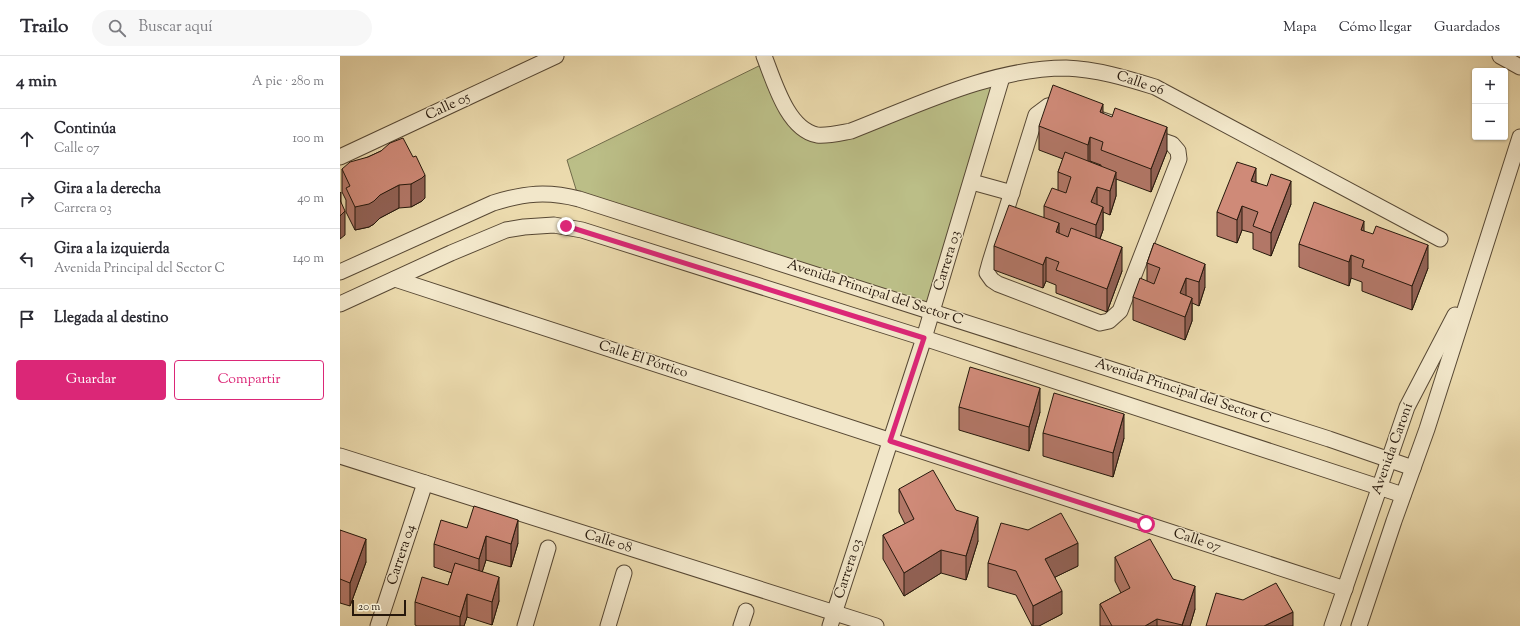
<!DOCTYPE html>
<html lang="es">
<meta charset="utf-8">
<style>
:root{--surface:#fff;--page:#f7f7f7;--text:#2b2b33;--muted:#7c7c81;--line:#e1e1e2;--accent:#db2777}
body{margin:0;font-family:"Sorts Mill Goudy",serif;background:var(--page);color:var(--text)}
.controls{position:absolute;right:12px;top:12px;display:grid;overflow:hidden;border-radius:4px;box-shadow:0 1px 3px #0004}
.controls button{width:36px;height:36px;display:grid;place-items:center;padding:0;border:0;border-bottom:1px solid var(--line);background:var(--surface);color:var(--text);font:20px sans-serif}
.scale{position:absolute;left:12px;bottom:10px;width:54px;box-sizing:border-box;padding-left:4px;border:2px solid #26180c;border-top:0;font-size:11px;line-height:14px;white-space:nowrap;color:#26180c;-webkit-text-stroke:3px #f2e7ca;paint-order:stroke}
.stop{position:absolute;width:12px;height:12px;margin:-9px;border:3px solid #db2777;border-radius:50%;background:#fff}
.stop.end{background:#db2777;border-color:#fff;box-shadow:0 1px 4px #0008}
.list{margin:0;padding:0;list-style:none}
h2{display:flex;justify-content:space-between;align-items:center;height:52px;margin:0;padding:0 16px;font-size:17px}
h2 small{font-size:13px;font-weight:400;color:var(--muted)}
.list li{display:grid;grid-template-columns:26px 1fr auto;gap:12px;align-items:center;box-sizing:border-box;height:60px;padding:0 16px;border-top:1px solid var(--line)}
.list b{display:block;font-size:15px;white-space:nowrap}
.list p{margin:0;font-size:13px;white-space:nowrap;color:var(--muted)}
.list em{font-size:13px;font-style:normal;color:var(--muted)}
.actions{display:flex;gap:8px;padding:12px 16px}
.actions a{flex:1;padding:9px 0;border:1px solid var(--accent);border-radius:4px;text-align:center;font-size:14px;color:var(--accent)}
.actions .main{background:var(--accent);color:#fff}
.icon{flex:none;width:22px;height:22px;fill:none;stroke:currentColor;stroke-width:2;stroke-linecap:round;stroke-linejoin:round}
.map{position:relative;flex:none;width:1180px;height:570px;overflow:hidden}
header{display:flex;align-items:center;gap:24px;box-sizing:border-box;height:56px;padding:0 20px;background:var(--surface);border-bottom:1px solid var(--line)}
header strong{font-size:19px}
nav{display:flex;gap:22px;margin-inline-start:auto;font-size:14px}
.search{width:280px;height:36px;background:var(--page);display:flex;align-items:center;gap:10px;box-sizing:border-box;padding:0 14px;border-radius:22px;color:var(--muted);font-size:15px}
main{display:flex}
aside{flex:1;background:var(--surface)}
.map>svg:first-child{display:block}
</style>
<header>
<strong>Trailo</strong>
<div class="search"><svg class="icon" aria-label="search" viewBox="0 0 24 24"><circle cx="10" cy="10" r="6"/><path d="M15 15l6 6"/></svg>Buscar aquí</div>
<nav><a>Mapa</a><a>Cómo llegar</a><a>Guardados</a></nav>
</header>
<main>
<aside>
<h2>4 min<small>A pie · 280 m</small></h2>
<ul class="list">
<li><svg class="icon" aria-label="ahead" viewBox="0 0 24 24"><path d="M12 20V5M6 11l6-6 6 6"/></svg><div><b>Continúa</b><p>Calle 07</p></div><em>100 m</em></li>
<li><svg class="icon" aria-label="right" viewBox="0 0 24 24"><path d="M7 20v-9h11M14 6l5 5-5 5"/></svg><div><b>Gira a la derecha</b><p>Carrera 03</p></div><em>40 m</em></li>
<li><svg class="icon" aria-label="left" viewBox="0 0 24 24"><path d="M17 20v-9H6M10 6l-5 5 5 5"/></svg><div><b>Gira a la izquierda</b><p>Avenida Principal del Sector C</p></div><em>140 m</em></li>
<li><svg class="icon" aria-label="arrive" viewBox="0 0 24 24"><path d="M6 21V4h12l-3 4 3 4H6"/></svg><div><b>Llegada al destino</b></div></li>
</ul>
<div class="actions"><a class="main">Guardar</a><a>Compartir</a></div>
</aside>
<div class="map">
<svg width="1180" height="570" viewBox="0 0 1180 570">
<rect width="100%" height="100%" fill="#ebdaad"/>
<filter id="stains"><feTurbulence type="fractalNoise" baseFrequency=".005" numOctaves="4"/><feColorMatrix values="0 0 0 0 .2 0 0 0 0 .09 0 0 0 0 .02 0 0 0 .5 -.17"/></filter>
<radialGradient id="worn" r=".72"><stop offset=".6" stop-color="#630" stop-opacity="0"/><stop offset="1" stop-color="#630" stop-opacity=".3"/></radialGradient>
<polygon fill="#bbbe87" stroke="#706b4a" points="427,6 442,44 476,79 662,21 592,256 239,143 227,104"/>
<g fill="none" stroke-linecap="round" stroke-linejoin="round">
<g stroke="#574834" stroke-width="17">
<g id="minor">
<path d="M424 0C434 25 447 73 477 79 488 80 500 77 511 75 578 49 652 12 726 12 756 13 786 22 815 31L1100 183"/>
<polyline points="1160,0 1180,11"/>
<polygon points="716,48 832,88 838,95 839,103 780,255 769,265 760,267 658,228 652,224 647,217 650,206 696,59 708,50"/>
<polyline points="0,101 216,0"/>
<polyline points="632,126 672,137"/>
<path d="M0 216 153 147C184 137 208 135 239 143L989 383 1073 412"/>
<polyline points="55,223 1005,533"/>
<polyline points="0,248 111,197 166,174 184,171 214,169 242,174 584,282 1063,439"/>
<polyline points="0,400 536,570"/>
<polyline points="38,570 85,427"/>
<polyline points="185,570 208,492"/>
<polyline points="268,570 284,517"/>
<polyline points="401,570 406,555"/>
<polyline points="490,570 584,282 662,21"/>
<polyline points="992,570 1067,351 1115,259"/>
<polyline points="1019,570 1054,465 1087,373 1180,81"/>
</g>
</g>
<use href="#minor" stroke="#f2e7ca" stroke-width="15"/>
</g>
<g fill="#b27767" stroke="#26180c" fill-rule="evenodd">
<path d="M763 58 827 95 811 136 776 123V140L770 159 763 156V174L760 183 782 215 767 256 716 237V229L706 225 703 232 654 214V190L704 162V150L718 134V116L723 103 699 94V70ZM750 105 761 109V110L750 106Z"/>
<polygon points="41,95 85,142 82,145 71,151 59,152 40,162 34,168 29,171 15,174 6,156 6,144 2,136 2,113"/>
<polygon points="916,126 951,148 931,200 913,193 913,177 902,174 897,187 877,180 877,156"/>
<polygon points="1024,175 1088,212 1072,254 1022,235 1022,226 1011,222 1009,230 959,211 959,188"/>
<polygon points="814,187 865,231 859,250 852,247 852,265 845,284 793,264 793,241 807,225 807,207"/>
<polygon points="619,351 700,356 689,395 619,374"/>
<polygon points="703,377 784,382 773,421 703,400"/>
<polygon points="559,433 616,454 638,485 626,524 601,517 564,540 543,503 543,479 565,468 559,456"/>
<polygon points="127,472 178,487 171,511 146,504 142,516 159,545 152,569 127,561 124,570 77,570 75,569 75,546 108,529 112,517 94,511 94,488"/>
<polygon points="0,474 26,506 10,550 0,547"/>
<polygon points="688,474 738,510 715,521 722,558 699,570 692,570 676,539 648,531 648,507"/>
<polygon points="775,501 833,523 855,553 850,570 760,570 760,548 781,537 775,525"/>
</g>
<g fill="#916154" stroke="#26180c">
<polygon points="763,48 763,71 760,56"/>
<polygon points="827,71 827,95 811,136 811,113"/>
<polygon points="750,81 750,105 748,112 748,89"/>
<polygon points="916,112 916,136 911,125"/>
<polygon points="776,116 776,140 770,159 770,135"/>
<polygon points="85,119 85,142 82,145 71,151 71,128"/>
<polygon points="951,125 951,148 931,200 931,177"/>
<polygon points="59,129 59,152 40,162 34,168 29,171 15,174 15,151"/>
<polygon points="757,131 757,154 751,146"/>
<polygon points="1,136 1,159 5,155 5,179 0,183 0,137"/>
<polygon points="902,150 902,174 897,187 897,164"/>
<polygon points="763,151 763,174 756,193 756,169"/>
<polygon points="1024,165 1024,188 1021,174"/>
<polygon points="719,167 719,191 716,176"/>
<polygon points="1088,189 1088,212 1072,254 1072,230"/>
<polygon points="782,191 782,215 767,256 767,233"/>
<polygon points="1011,199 1011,222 1009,230 1009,206"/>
<polygon points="706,201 706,225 703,232 703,209"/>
<polygon points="865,208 865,231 859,250 859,226"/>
<polygon points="846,222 846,245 840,237"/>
<polygon points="852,242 852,265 845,284 845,261"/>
<polygon points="700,332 700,356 689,395 689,371"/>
<polygon points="784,358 784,382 773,421 773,397"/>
<polygon points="638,461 638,485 626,524 626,500"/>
<polygon points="178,464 178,487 171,511 171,488"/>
<polygon points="146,480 146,504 139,526 139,503"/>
<polygon points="26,483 26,506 10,550 10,527"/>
<polygon points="738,487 738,510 705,526 705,503"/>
<polygon points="601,494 601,517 564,540 564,517"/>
<polygon points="159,521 159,545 152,569 152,546"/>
<polygon points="855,530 855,553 850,570 842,570"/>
<polygon points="722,535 722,558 699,570 693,570 693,550"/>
<polygon points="127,538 127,561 124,570 120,570 120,561"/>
<polygon points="953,556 953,570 924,570"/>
<polygon points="817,563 817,570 805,570"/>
</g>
<g fill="#cf8a78" stroke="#26180c">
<polygon points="713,29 763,48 760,56 772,61 775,52 827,71 811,113 761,94 763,86 750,81 748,89 699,70"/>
<polygon points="63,82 73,101 76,100 85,119 82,122 71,128 59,129 40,139 34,145 29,148 15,151 6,132 10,130 2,113 10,106 28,101 41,95 50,87"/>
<polygon points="725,96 776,116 770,135 757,131 751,146 763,151 756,169 704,150 712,132 726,137 731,121 718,116"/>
<polygon points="897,106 916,112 911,125 927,130 931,118 951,125 931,177 913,170 918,156 902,150 897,164 877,156"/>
<polygon points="0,144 5,155 0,160"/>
<polygon points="974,146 1024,165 1021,174 1033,178 1036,170 1088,189 1072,230 1022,211 1024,204 1011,199 1009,206 959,188"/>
<polygon points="669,149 719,167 716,176 728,181 731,172 782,191 767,233 716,214 719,206 706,201 703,209 654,190"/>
<polygon points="814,187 865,208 859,226 846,222 840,237 852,242 845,261 793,241 800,222 814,228 820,212 807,207"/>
<polygon points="630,311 700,332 689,371 619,351"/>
<polygon points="714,337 784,358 773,397 703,377"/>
<polygon points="593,414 616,454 638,461 626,500 601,494 564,517 543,479 574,463 559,433"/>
<polygon points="134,450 178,464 171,488 146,480 139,503 94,488 101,464 127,472"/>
<polygon points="721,457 738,487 705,503 722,535 693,550 676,515 648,507 661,467 688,474"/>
<polygon points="0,474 26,483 10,527 0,523"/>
<polygon points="810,483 833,523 855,530 842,569 817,563 805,570 772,570 760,548 790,532 775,501"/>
<polygon points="115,507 159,521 152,546 127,538 120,561 75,546 82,521 108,529"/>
<polygon points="936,527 953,556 924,570 866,570 876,537 903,544"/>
</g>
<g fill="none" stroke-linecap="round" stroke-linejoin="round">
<polyline stroke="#db2777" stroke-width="5" points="226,170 584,282 550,385 806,468"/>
</g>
<g text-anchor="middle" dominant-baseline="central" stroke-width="3" stroke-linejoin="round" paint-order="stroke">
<g font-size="14" fill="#26180c" stroke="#f2e7ca">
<text transform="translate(800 28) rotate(19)">Calle 06</text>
<text transform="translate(108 51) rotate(-25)">Calle 05</text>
<text transform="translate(608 205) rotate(-73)">Carrera 03</text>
<text transform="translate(535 237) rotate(18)">Avenida Principal del Sector C</text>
<text transform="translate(303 304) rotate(18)">Calle El Pórtico</text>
<text transform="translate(843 336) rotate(18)">Avenida Principal del Sector C</text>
<text transform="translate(1053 393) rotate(-70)">Avenida Caroní</text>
<text transform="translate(857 485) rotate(18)">Calle 07</text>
<text transform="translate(268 486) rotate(17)">Calle 08</text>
<text transform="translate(62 499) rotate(-72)">Carrera 04</text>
<text transform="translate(509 513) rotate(-72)">Carrera 03</text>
</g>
</g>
<rect width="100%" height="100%" filter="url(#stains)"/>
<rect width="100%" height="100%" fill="url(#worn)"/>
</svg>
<div class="controls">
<button>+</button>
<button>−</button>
</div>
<div class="scale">20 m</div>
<div class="stop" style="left:806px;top:468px"></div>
<div class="stop end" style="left:226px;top:170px"></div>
</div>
</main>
